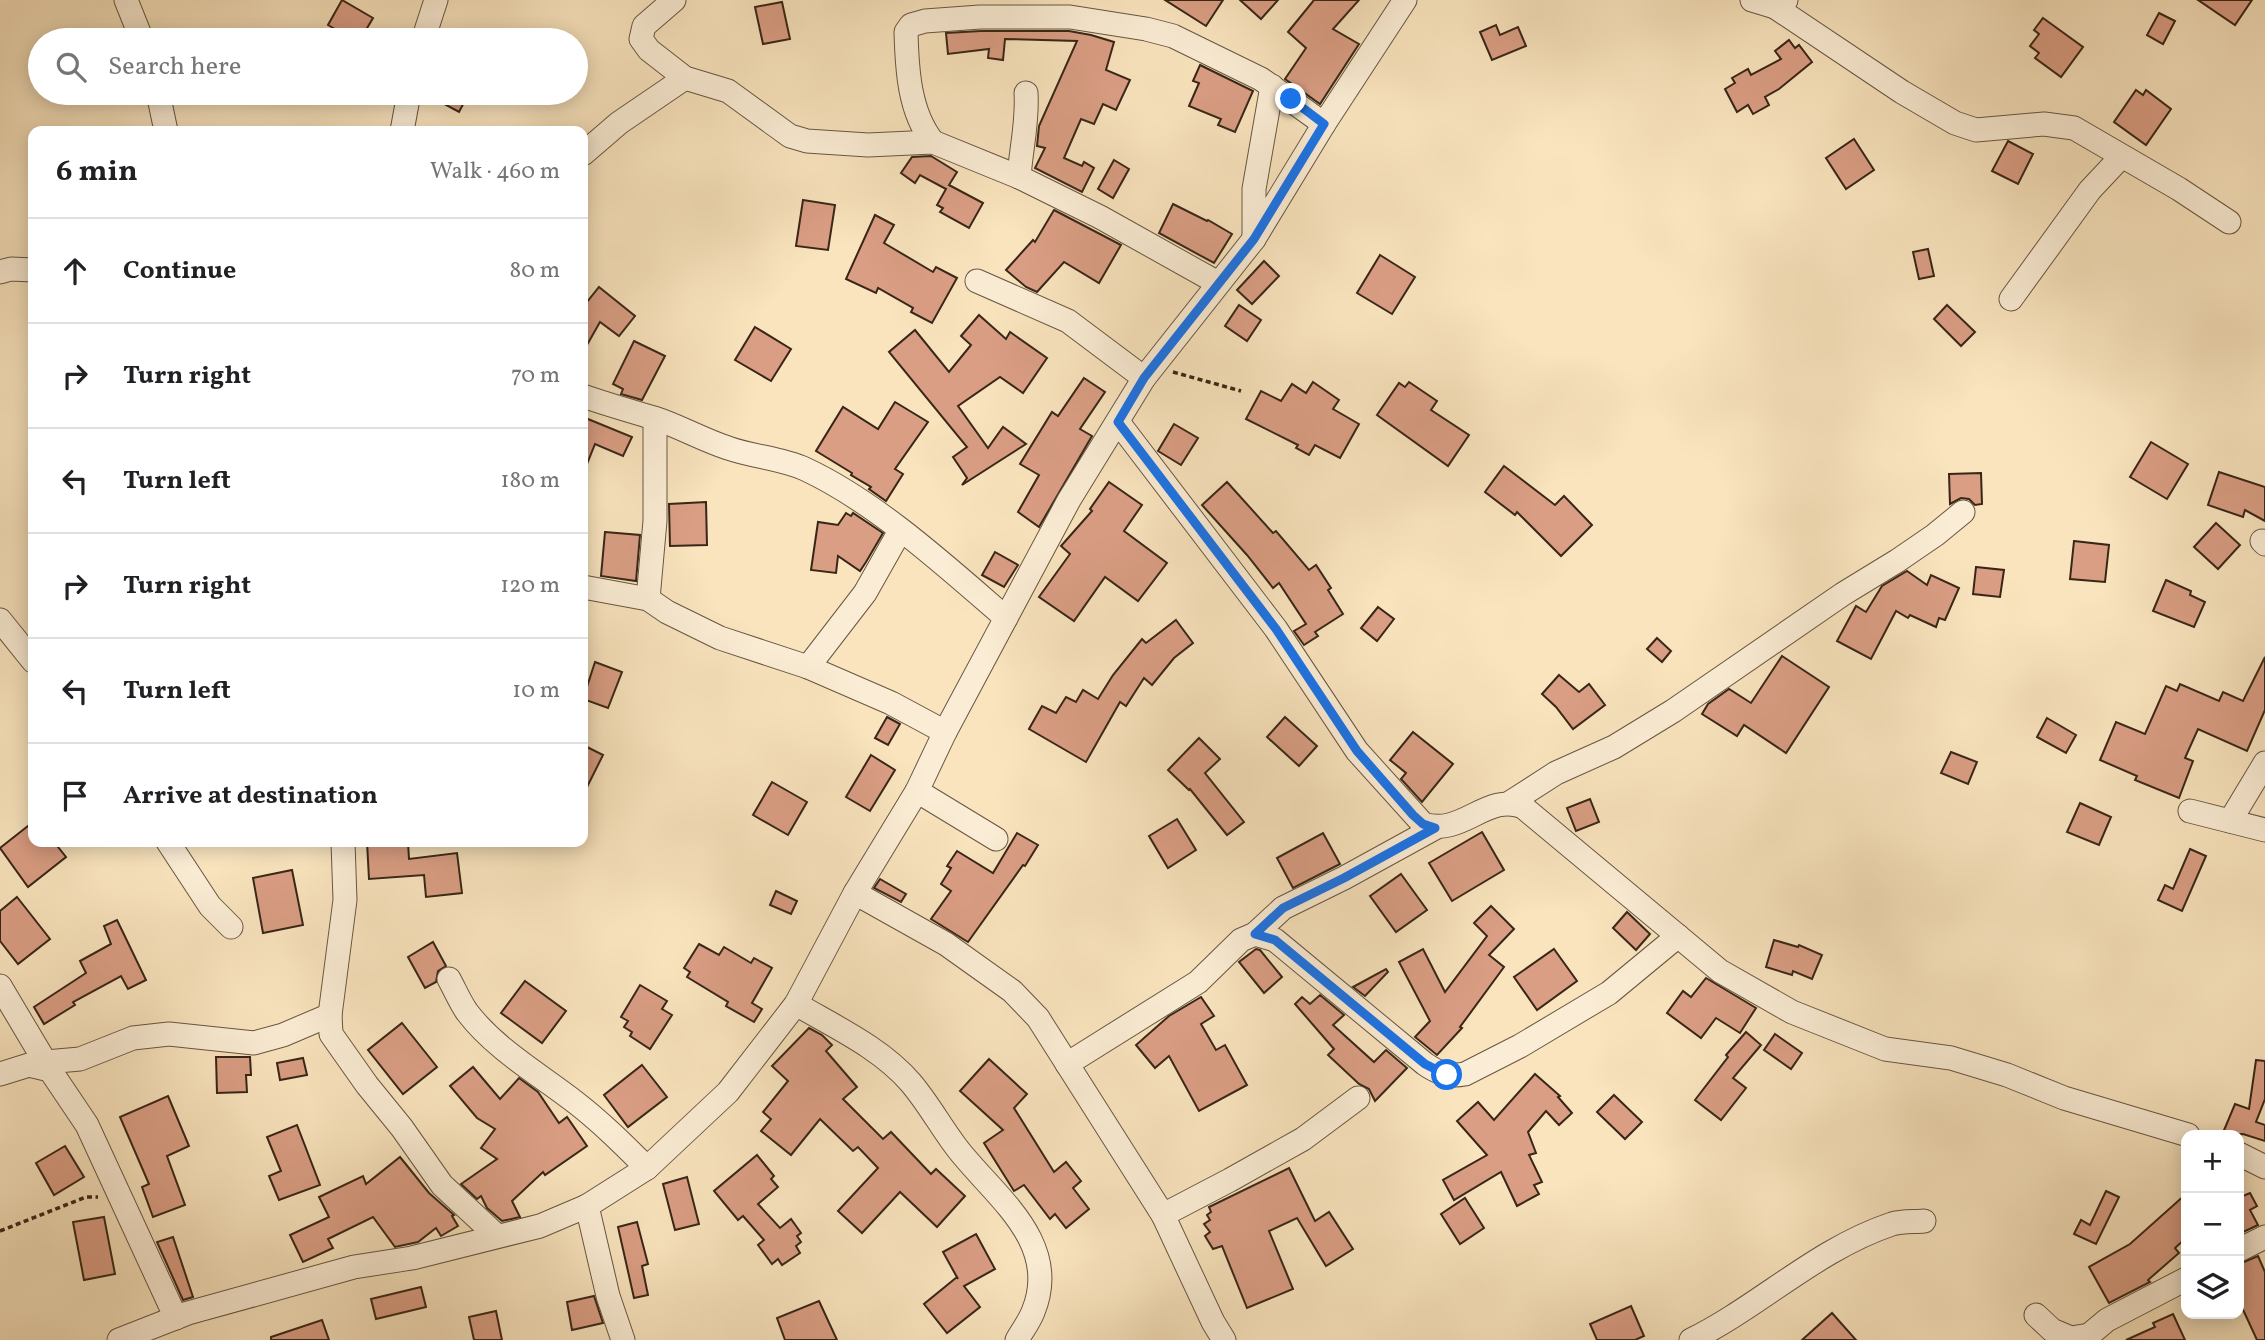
<!DOCTYPE html>
<meta charset="utf-8">
<style>
:root{--surface:#fff;--page:#f2f2f2;--text:#202124;--muted:#757577;--line:#e0e0e0}
body{margin:0;font-family:Vollkorn,serif;background:var(--page);color:var(--text)}
.controls{position:absolute;right:21px;bottom:21px;display:grid;overflow:hidden;border-radius:14px;box-shadow:0 4px 18px #0003}
.controls button{width:63px;height:63px;display:grid;place-items:center;padding:0;border:0;border-bottom:2px solid var(--line);background:var(--surface);color:var(--text);font:35px sans-serif}
.stop{position:absolute;width:21px;height:21px;margin:-16px;border:5px solid #1a73e8;border-radius:50%;background:#fff}
.stop.end{background:#1a73e8;border-color:#fff;box-shadow:0 2px 7px #0008}
.list{margin:0;padding:0;list-style:none}
h2{display:flex;justify-content:space-between;align-items:center;height:91px;margin:0;padding:0 28px;font-size:30px}
h2 small{font-size:23px;font-weight:400;color:var(--muted)}
.list li{display:grid;grid-template-columns:46px 1fr auto;gap:21px;align-items:center;box-sizing:border-box;height:105px;padding:0 28px;border-top:2px solid var(--line)}
.list b{display:block;font-size:26px;white-space:nowrap}
.list em{font-size:23px;font-style:normal;color:var(--muted)}
.icon{flex:none;width:38px;height:38px;fill:none;stroke:currentColor;stroke-width:2;stroke-linecap:round;stroke-linejoin:round}
.map{position:relative;flex:none;width:2265px;height:1340px;overflow:hidden}
.search{position:absolute;background:var(--surface);box-shadow:0 4px 18px #0003;left:28px;top:28px;width:560px;height:77px;display:flex;align-items:center;gap:18px;box-sizing:border-box;padding:0 24px;border-radius:38px;color:var(--muted);font-size:26px}
.panel{position:absolute;background:var(--surface);box-shadow:0 4px 18px #0003;left:28px;top:126px;width:560px;height:721px;border-radius:14px}
.map>svg:first-child{display:block}
</style>
<div class="map">
<svg width="2265" height="1340" viewBox="0 0 2265 1340">
<rect width="100%" height="100%" fill="#f9e4be"/>
<filter id="stains"><feTurbulence type="fractalNoise" baseFrequency=".00286" numOctaves="4"/><feColorMatrix values="0 0 0 0 .2 0 0 0 0 .09 0 0 0 0 .02 0 0 0 .5 -.17"/></filter>
<radialGradient id="worn" r=".72"><stop offset=".6" stop-color="#630" stop-opacity="0"/><stop offset="1" stop-color="#630" stop-opacity=".3"/></radialGradient>
<g fill="#da9e84" stroke="#382617" stroke-width="2">
<polygon points="342,0 373,18 360,40 354,40 328,25"/>
<polygon points="1165,0 1223,0 1206,26"/>
<polygon points="1240,0 1278,0 1261,19"/>
<polygon points="1314,0 1359,0 1333,29 1359,44 1320,104 1285,79 1306,48 1288,32"/>
<polygon points="2198,0 2252,0 2235,25"/>
<polygon points="782,2 790,39 763,44 755,7"/>
<polygon points="2159,13 2175,21 2163,44 2147,35"/>
<polygon points="2043,18 2083,47 2061,77 2035,58 2039,53 2030,46 2039,34 2034,30"/>
<polygon points="1496,25 1500,35 1518,27 1526,46 1492,60 1480,32"/>
<polygon points="981,31 1069,31 1091,35 1114,42 1106,70 1130,80 1116,110 1103,104 1094,124 1081,119 1064,158 1082,166 1084,162 1094,168 1082,192 1035,168 1045,148 1037,146 1039,126 1077,41 1005,39 1003,60 988,58 989,49 948,54 946,33"/>
<polygon points="1789,40 1795,48 1799,45 1812,62 1779,89 1765,97 1769,105 1753,114 1748,105 1737,112 1725,89 1735,83 1732,78 1748,69 1751,75 1781,59 1775,51"/>
<polygon points="1200,65 1253,91 1235,132 1218,125 1221,119 1189,106 1199,83 1193,81"/>
<polygon points="2136,90 2143,95 2146,90 2171,109 2146,145 2114,122"/>
<polygon points="424,93 469,93 459,112"/>
<polygon points="1854,139 1874,170 1846,189 1826,158"/>
<polygon points="2008,141 2033,154 2018,184 1992,171"/>
<polygon points="931,156 957,172 949,185 983,203 969,228 940,212 943,208 937,205 946,189 920,175 915,183 901,173 912,157"/>
<polygon points="1114,160 1129,169 1113,198 1098,189"/>
<polygon points="803,200 835,205 828,250 796,246"/>
<polygon points="1173,204 1207,221 1208,220 1232,234 1214,263 1159,233"/>
<polygon points="1054,210 1121,245 1099,283 1064,262 1037,292 1026,287 1006,270 1033,240 1035,242"/>
<polygon points="875,215 894,225 884,243 933,272 936,267 957,278 932,323 911,312 913,308 878,288 876,293 846,279"/>
<polygon points="1928,249 1934,276 1919,279 1913,252"/>
<polygon points="1380,255 1415,277 1392,314 1357,293"/>
<polygon points="1264,261 1279,276 1252,304 1237,290"/>
<polygon points="599,287 635,316 619,336 600,322 583,352 583,307"/>
<polygon points="1239,305 1261,320 1247,341 1225,326"/>
<polygon points="1947,305 1975,332 1961,346 1934,319"/>
<polygon points="979,315 1006,339 1010,332 1047,358 1023,393 1000,377 958,406 988,448 1003,427 1026,444 962,485 967,478 953,457 967,447 889,352 915,330 949,372 971,345 961,336"/>
<polygon points="755,327 791,349 771,381 735,360"/>
<polygon points="634,341 665,356 642,400 621,394 623,389 613,384"/>
<polygon points="1084,378 1105,392 1080,429 1092,436 1039,527 1018,512 1039,475 1020,464 1052,412 1058,416"/>
<polygon points="1313,382 1339,400 1333,409 1359,424 1340,458 1315,445 1309,455 1296,448 1298,445 1246,419 1261,391 1281,401 1292,384 1306,393"/>
<polygon points="1409,382 1437,401 1431,410 1469,435 1448,466 1377,415 1399,383 1405,387"/>
<polygon points="895,402 928,422 895,469 903,474 886,501 869,489 871,487 851,475 852,473 816,451 843,407 878,429"/>
<polygon points="583,417 632,437 623,456 595,444 583,474"/>
<polygon points="1174,424 1198,438 1181,465 1158,451"/>
<polygon points="2151,442 2188,464 2167,499 2130,477"/>
<polygon points="1504,466 1555,505 1564,496 1592,525 1561,556 1517,512 1515,515 1485,492"/>
<polygon points="2219,472 2265,487 2265,521 2245,510 2243,517 2208,505"/>
<polygon points="1981,473 1982,504 1975,505 1969,499 1961,498 1950,504 1949,474"/>
<polygon points="1109,482 1142,505 1124,531 1167,563 1138,601 1105,577 1074,621 1039,597 1070,554 1061,546 1092,511 1090,509"/>
<polygon points="1227,482 1273,533 1276,531 1309,570 1316,565 1331,588 1328,590 1343,614 1315,632 1318,636 1304,645 1294,631 1306,624 1279,583 1273,588 1247,555 1202,505"/>
<polygon points="706,502 707,545 670,546 669,504"/>
<polygon points="846,513 851,516 853,513 883,533 866,562 860,571 838,556 836,573 811,570 818,522 838,525"/>
<polygon points="2216,523 2240,545 2218,569 2194,547"/>
<polygon points="605,532 640,535 636,581 601,576"/>
<polygon points="2074,541 2109,545 2105,582 2070,579"/>
<polygon points="995,552 1018,565 1004,587 982,575"/>
<polygon points="1976,567 2004,570 2000,597 1973,594"/>
<polygon points="1907,571 1927,585 1931,575 1959,588 1945,620 1939,618 1936,627 1910,615 1908,618 1896,611 1871,659 1837,641 1856,606 1866,612 1882,586"/>
<polygon points="2166,580 2191,591 2190,595 2205,602 2194,627 2153,611"/>
<polygon points="1378,607 1394,619 1377,641 1361,628"/>
<polygon points="1176,620 1193,643 1174,658 1152,685 1144,678 1126,706 1120,702 1086,762 1029,729 1042,706 1056,713 1066,697 1076,702 1083,690 1098,699 1113,675 1142,639 1146,643"/>
<polygon points="1657,638 1671,651 1662,662 1647,649"/>
<polygon points="1782,656 1829,687 1786,753 1744,725 1737,736 1702,714 1708,704 1729,689 1751,703"/>
<polygon points="2265,657 2265,710 2247,751 2198,729 2185,758 2193,761 2179,798 2135,780 2137,776 2100,760 2116,722 2145,734 2166,686 2177,691 2180,684 2219,701 2223,692 2243,701"/>
<polygon points="595,662 622,672 608,708 583,699"/>
<polygon points="1559,675 1579,692 1589,684 1605,705 1573,729 1556,707 1542,694"/>
<polygon points="887,717 900,724 888,745 875,738"/>
<polygon points="1285,717 1317,746 1299,766 1267,737"/>
<polygon points="2047,718 2076,735 2066,753 2037,737"/>
<polygon points="1413,732 1453,764 1422,802 1401,779 1406,773 1390,760"/>
<polygon points="1199,738 1220,759 1205,773 1244,822 1227,835 1190,789 1189,790 1168,770"/>
<polygon points="583,745 603,755 583,795"/>
<polygon points="1951,752 1977,762 1968,784 1941,773"/>
<polygon points="871,755 895,770 870,811 846,797"/>
<polygon points="772,782 807,802 788,835 753,815"/>
<polygon points="1590,799 1599,822 1576,831 1567,808"/>
<polygon points="2080,803 2111,817 2099,845 2067,832"/>
<polygon points="1177,819 1196,850 1168,868 1149,836"/>
<polygon points="33,822 33,842 54,842 66,857 28,887 0,848"/>
<polygon points="1482,832 1504,870 1452,901 1429,863"/>
<polygon points="1017,833 1038,845 1025,866 1023,865 968,942 931,919 951,891 941,884 951,868 947,866 957,851 993,873"/>
<polygon points="1323,833 1340,864 1293,888 1277,858"/>
<polygon points="367,842 408,842 409,859 457,853 462,893 426,897 424,875 369,879"/>
<polygon points="2190,849 2206,856 2182,911 2158,900 2165,885 2173,889"/>
<polygon points="292,870 303,925 263,933 253,878"/>
<polygon points="1401,874 1427,910 1396,932 1370,896"/>
<polygon points="880,879 906,894 901,902 874,888"/>
<polygon points="776,891 797,901 791,914 770,905"/>
<polygon points="17,897 50,939 18,964 0,941 0,911"/>
<polygon points="1491,906 1514,929 1489,955 1504,967 1460,1027 1462,1028 1437,1055 1415,1037 1430,1021 1399,962 1423,949 1445,992 1487,936 1474,923"/>
<polygon points="1627,912 1650,934 1636,950 1613,928"/>
<polygon points="117,920 146,980 128,989 121,976 73,1002 75,1005 44,1024 34,1007 86,973 80,961 111,944 104,926"/>
<polygon points="1774,940 1798,947 1799,945 1822,955 1812,979 1793,971 1792,975 1766,967"/>
<polygon points="433,942 446,966 438,971 436,982 425,988 408,957"/>
<polygon points="699,944 719,955 724,947 751,963 754,958 772,968 752,1003 762,1009 754,1022 726,1006 728,1002 687,977 690,972 684,968"/>
<polygon points="1256,949 1260,950 1282,977 1264,993 1239,962"/>
<polygon points="1554,949 1577,981 1537,1010 1514,977"/>
<polygon points="1386,969 1388,972 1365,996 1353,987"/>
<polygon points="1706,978 1756,1008 1740,1033 1716,1018 1701,1038 1667,1013 1683,991 1691,997"/>
<polygon points="525,981 566,1011 542,1043 501,1013"/>
<polygon points="640,985 667,1001 662,1009 672,1015 650,1049 630,1036 632,1032 624,1027 628,1021 621,1017"/>
<polygon points="1320,995 1344,1015 1333,1025 1374,1062 1386,1050 1407,1068 1375,1101 1369,1089 1359,1084 1328,1055 1334,1049 1295,1004 1302,997 1310,1004"/>
<polygon points="1201,997 1214,1016 1201,1024 1216,1050 1225,1045 1247,1085 1199,1111 1169,1056 1155,1068 1136,1045 1169,1016"/>
<polygon points="402,1023 437,1067 403,1094 368,1050"/>
<polygon points="809,1028 822,1035 832,1045 826,1051 857,1087 843,1099 883,1139 891,1132 931,1174 936,1169 965,1196 937,1227 900,1192 862,1233 838,1211 878,1168 858,1147 853,1151 820,1119 791,1155 761,1131 771,1119 763,1112 788,1081 772,1066"/>
<polygon points="1746,1032 1761,1045 1733,1078 1746,1088 1721,1120 1695,1100 1728,1057 1726,1055"/>
<polygon points="1775,1034 1802,1053 1791,1069 1764,1050"/>
<polygon points="216,1057 250,1057 251,1075 246,1075 247,1092 217,1093"/>
<polygon points="303,1058 307,1075 280,1080 277,1063"/>
<polygon points="989,1059 1027,1094 1014,1108 1054,1172 1066,1162 1081,1181 1073,1188 1089,1209 1066,1228 1055,1214 1050,1219 1024,1185 1014,1191 984,1143 1003,1130 960,1091"/>
<polygon points="2256,1060 2265,1061 2265,1099 2256,1122 2265,1125 2265,1141 2243,1134 2222,1135 2235,1104 2249,1109"/>
<polygon points="642,1065 667,1097 628,1127 604,1095"/>
<polygon points="473,1067 500,1099 519,1078 538,1092 559,1123 567,1117 587,1146 545,1175 543,1172 512,1201 520,1217 502,1221 487,1208 481,1196 477,1199 461,1184 497,1159 481,1148 495,1129 477,1118 450,1086"/>
<polygon points="1535,1074 1560,1096 1558,1097 1572,1113 1559,1125 1546,1111 1528,1132 1536,1153 1529,1155 1542,1182 1534,1185 1539,1194 1517,1206 1501,1172 1454,1200 1443,1180 1487,1155 1457,1121 1478,1102 1494,1120"/>
<polygon points="1614,1095 1642,1122 1625,1139 1597,1112"/>
<polygon points="168,1096 189,1146 167,1156 185,1205 153,1217 142,1187 149,1184 120,1117"/>
<polygon points="297,1125 320,1185 279,1200 269,1176 281,1171 267,1137"/>
<polygon points="65,1146 84,1177 54,1195 36,1163"/>
<polygon points="757,1155 774,1176 771,1179 778,1187 758,1204 780,1228 791,1219 801,1233 797,1236 801,1242 796,1246 800,1253 782,1265 778,1259 772,1264 758,1245 764,1240 743,1216 738,1220 714,1191"/>
<polygon points="400,1157 429,1193 454,1215 452,1216 458,1226 441,1236 436,1228 418,1242 395,1247 373,1217 328,1239 333,1248 303,1262 290,1235 329,1217 319,1197 363,1176 366,1184"/>
<polygon points="1289,1168 1315,1221 1329,1212 1353,1249 1326,1266 1297,1218 1269,1231 1293,1289 1247,1308 1222,1246 1213,1249 1205,1236 1210,1232 1204,1224 1210,1220 1207,1215 1211,1212 1209,1207"/>
<polygon points="687,1177 699,1224 675,1230 663,1184"/>
<polygon points="2239,1187 2243,1196 2250,1193 2257,1206 2250,1210 2258,1225 2239,1234"/>
<polygon points="2106,1191 2119,1197 2096,1244 2074,1234 2081,1220 2090,1225"/>
<polygon points="2186,1194 2186,1238 2175,1248 2179,1253 2148,1280 2150,1282 2109,1303 2089,1267 2130,1244"/>
<polygon points="1465,1198 1484,1228 1460,1244 1441,1214"/>
<polygon points="104,1217 115,1274 84,1280 73,1222"/>
<polygon points="637,1222 648,1264 642,1266 648,1295 634,1298 618,1227"/>
<polygon points="976,1234 995,1269 964,1286 980,1307 947,1333 924,1304 957,1277 958,1279 943,1252"/>
<polygon points="173,1237 193,1297 183,1300 157,1242"/>
<polygon points="2258,1256 2265,1272 2265,1340 2257,1340 2239,1301 2239,1264"/>
<polygon points="421,1287 426,1307 376,1319 371,1299"/>
<polygon points="594,1296 603,1323 572,1330 567,1302"/>
<polygon points="819,1301 837,1340 785,1340 777,1318"/>
<polygon points="1631,1306 1644,1336 1635,1340 1597,1340 1590,1324"/>
<polygon points="496,1311 502,1340 474,1340 469,1317"/>
<polygon points="1832,1313 1856,1340 1802,1340"/>
<polygon points="2173,1314 2185,1340 2126,1340 2155,1327 2153,1323"/>
<polygon points="322,1320 329,1340 271,1340 271,1337"/>
</g>
<g fill="none" stroke-linecap="round" stroke-linejoin="round">
<g stroke="#685641" stroke-width="25">
<g id="minor">
<polyline points="126,0 142,40"/>
<polyline points="674,0 644,26 641,39 649,50 685,78 728,91 790,136 807,141 868,145 933,142 1019,177 1100,217 1218,283"/>
<polyline points="1752,0 1775,7 1786,0"/>
<polyline points="1775,7 1902,92 1955,123 1976,130 2044,124 2074,128 2179,189 2229,222"/>
<polyline points="423,40 436,0"/>
<polyline points="158,93 166,131"/>
<polyline points="402,131 409,93"/>
<path d="M933 142C909 112 907 69 906 32L911 25 925 21 980 17H1070L1146 29 1173 36 1261 79 1324 124"/>
<polyline points="583,154 619,123 685,78"/>
<path d="M1019 177C1021 149 1028 121 1026 93"/>
<polyline points="1254,239 1254,189 1272,86"/>
<polyline points="0,272 11,269 33,270"/>
<polyline points="977,281 1068,321 1144,378"/>
<polyline points="2011,299 2090,190 2121,157"/>
<path d="M583 396C606 404 630 411 654 418 679 426 703 440 728 448 753 457 781 458 805 469 876 502 947 567 1006 618"/>
<path d="M1118 422 1276 629 1357 751 1423 824C1462 837 1487 792 1523 807L1720 971 1792 1012 1885 1049 1951 1058 2007 1075 2064 1098 2188 1135"/>
<polyline points="2262,541 2265,544"/>
<polyline points="583,587 648,599 667,612 720,638 808,667 891,703 945,732"/>
<polyline points="648,599 655,521 655,419"/>
<polyline points="0,620 33,661"/>
<polyline points="808,667 865,593 900,531"/>
<polyline points="917,791 996,839"/>
<polyline points="1511,802 1556,773 1614,747 1673,711 1843,594 1897,561 1935,535 1963,512"/>
<polyline points="2190,811 2265,830"/>
<polyline points="2230,821 2265,763"/>
<polyline points="168,842 210,906 231,927"/>
<polyline points="343,842 345,900 330,1015 331,1034 367,1085 402,1128 442,1185 497,1236"/>
<polyline points="855,893 946,944 1012,991 1038,1018 1163,1215 1213,1322 1224,1340"/>
<path d="M1255 934 1275 940 1425 1064C1438 1073 1449 1077 1465 1074L1520 1046 1609 993 1678 936"/>
<path d="M449 979C455 990 460 1002 467 1012 495 1049 539 1074 575 1102 601 1122 624 1145 647 1168"/>
<polyline points="0,986 50,1070"/>
<path d="M796 1004C835 1027 881 1048 911 1083 928 1103 941 1127 957 1148 994 1196 1062 1242 1033 1312 1029 1322 1022 1331 1017 1340"/>
<polyline points="46,1062 80,1059 133,1038 169,1034 254,1043 283,1035 330,1015"/>
<polyline points="1067,1064 1198,982 1241,940 1255,934 1283,908 1344,878 1435,828"/>
<polyline points="0,1074 29,1065 50,1070 87,1125 176,1318"/>
<polyline points="2239,1154 2265,1167"/>
<polyline points="587,1206 608,1296 623,1340"/>
<polyline points="1163,1215 1230,1180 1303,1139 1358,1098"/>
<polyline points="2239,1250 2265,1237"/>
<polyline points="2036,1315 2052,1330 2071,1338 2089,1335 2107,1320 2186,1279"/>
<polyline points="119,1340 188,1313 354,1267 412,1258 540,1226 587,1206 647,1168 728,1092 796,1004 855,893 917,791 945,732 1069,500 1144,378 1254,239 1324,124 1405,0"/>
<path d="M1691 1340C1760 1306 1817 1249 1892 1224 1902 1221 1914 1222 1924 1221"/>
</g>
</g>
<g stroke="#382617" stroke-width="3.5" stroke-dasharray="5 3.5" stroke-linecap="butt">
<polyline points="1173,372 1241,391"/>
<polyline points="0,1231 86,1197 98,1197"/>
</g>
<use href="#minor" stroke="#fbedd5" stroke-width="23"/>
</g>
<g fill="none" stroke-linecap="round" stroke-linejoin="round">
<polyline stroke="#1a73e8" stroke-width="9" points="1291,99 1324,124 1254,239 1144,378 1118,422 1276,629 1357,751 1413,815 1423,824 1435,828 1344,878 1283,908 1255,934 1275,940 1425,1064 1447,1075"/>
</g>
<rect width="100%" height="100%" filter="url(#stains)"/>
<rect width="100%" height="100%" fill="url(#worn)"/>
</svg>
<div class="controls">
<button>+</button>
<button>−</button>
<button><svg class="icon" aria-label="layers" viewBox="0 0 24 24"><path d="M12 4l9 5-9 5-9-5zM3 14l9 5 9-5"/></svg></button>
</div>
<div class="stop" style="left:1447px;top:1075px"></div>
<div class="stop end" style="left:1291px;top:99px"></div>
<div class="search"><svg class="icon" aria-label="search" viewBox="0 0 24 24"><circle cx="10" cy="10" r="6"/><path d="M15 15l6 6"/></svg>Search here</div>
<section class="panel">
<h2>6 min<small>Walk · 460 m</small></h2>
<ul class="list">
<li><svg class="icon" aria-label="ahead" viewBox="0 0 24 24"><path d="M12 20V5M6 11l6-6 6 6"/></svg><div><b>Continue</b></div><em>80 m</em></li>
<li><svg class="icon" aria-label="right" viewBox="0 0 24 24"><path d="M7 20v-9h11M14 6l5 5-5 5"/></svg><div><b>Turn right</b></div><em>70 m</em></li>
<li><svg class="icon" aria-label="left" viewBox="0 0 24 24"><path d="M17 20v-9H6M10 6l-5 5 5 5"/></svg><div><b>Turn left</b></div><em>180 m</em></li>
<li><svg class="icon" aria-label="right" viewBox="0 0 24 24"><path d="M7 20v-9h11M14 6l5 5-5 5"/></svg><div><b>Turn right</b></div><em>120 m</em></li>
<li><svg class="icon" aria-label="left" viewBox="0 0 24 24"><path d="M17 20v-9H6M10 6l-5 5 5 5"/></svg><div><b>Turn left</b></div><em>10 m</em></li>
<li><svg class="icon" aria-label="arrive" viewBox="0 0 24 24"><path d="M6 21V4h12l-3 4 3 4H6"/></svg><div><b>Arrive at destination</b></div></li>
</ul>
</section>
</div>
